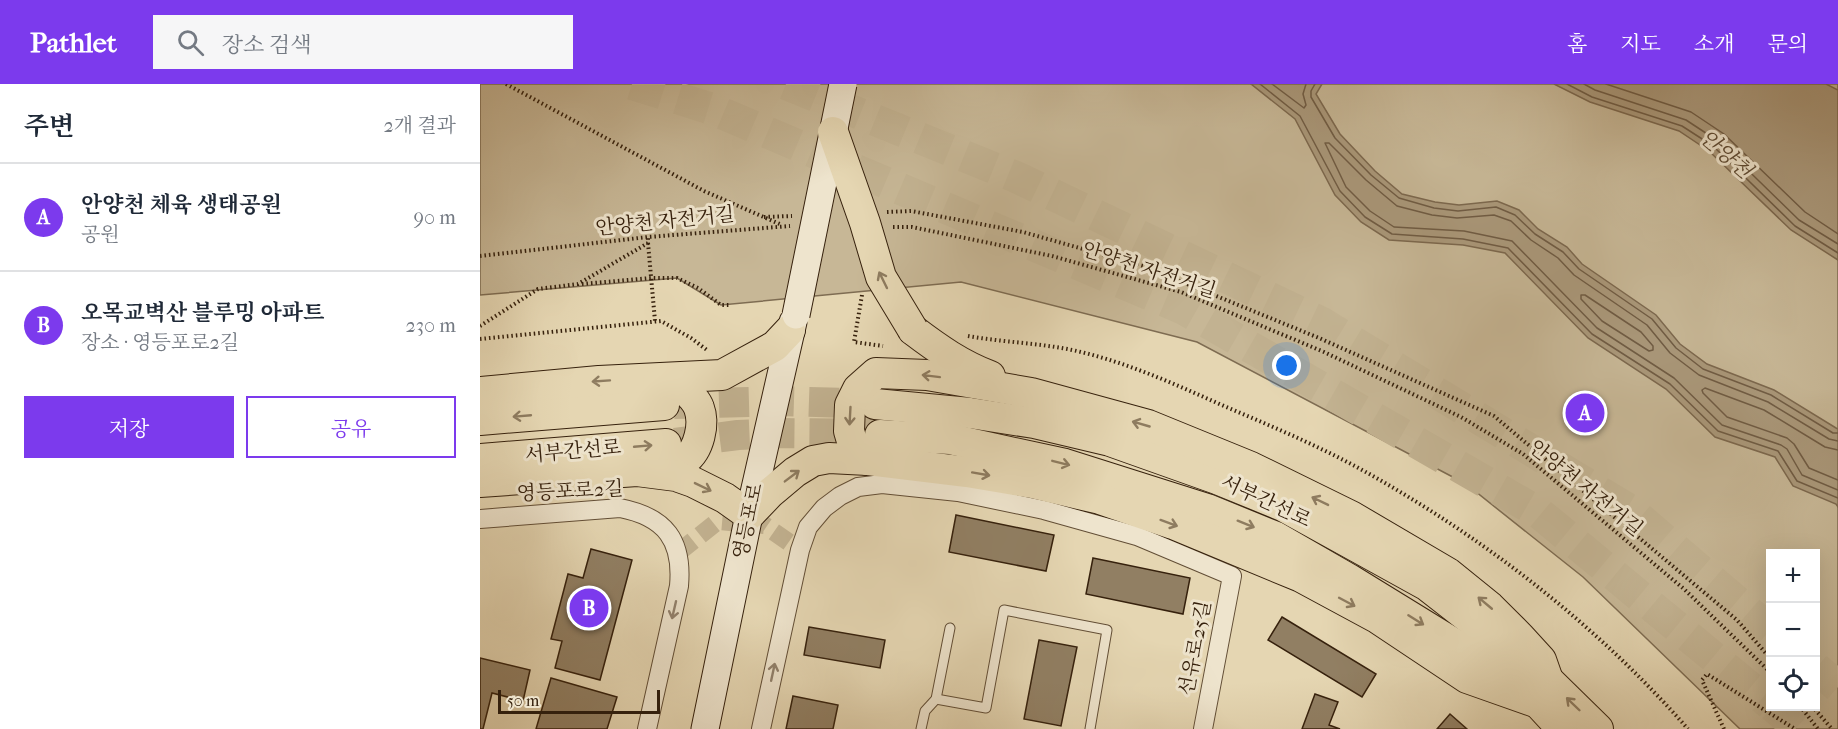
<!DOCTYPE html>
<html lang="ko">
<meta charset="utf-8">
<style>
:root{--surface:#fff;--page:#f6f6f7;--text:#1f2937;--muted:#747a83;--line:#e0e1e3;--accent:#7c3aed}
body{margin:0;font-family:"IM FELL French Canon","Noto Serif KR",serif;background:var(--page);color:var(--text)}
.controls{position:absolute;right:18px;bottom:18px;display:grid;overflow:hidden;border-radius:0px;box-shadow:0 6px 24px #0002}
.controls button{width:54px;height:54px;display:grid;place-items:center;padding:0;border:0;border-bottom:2px solid var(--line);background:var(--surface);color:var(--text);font:30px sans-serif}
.scale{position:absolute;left:18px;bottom:15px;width:162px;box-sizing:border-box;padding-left:6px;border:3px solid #36210d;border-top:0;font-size:16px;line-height:21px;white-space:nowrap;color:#36210d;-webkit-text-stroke:4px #eee4cd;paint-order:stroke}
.you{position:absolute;left:807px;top:282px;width:21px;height:21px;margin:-15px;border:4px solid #fff;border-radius:50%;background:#1a73e8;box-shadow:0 0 0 9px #1a73e833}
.badge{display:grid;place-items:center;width:39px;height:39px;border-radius:50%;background:var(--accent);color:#fff;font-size:20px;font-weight:700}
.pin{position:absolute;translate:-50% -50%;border:3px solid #fff;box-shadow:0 2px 6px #0006}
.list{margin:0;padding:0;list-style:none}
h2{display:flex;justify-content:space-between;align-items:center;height:78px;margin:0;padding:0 24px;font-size:26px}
h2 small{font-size:20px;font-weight:400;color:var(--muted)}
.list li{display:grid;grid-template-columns:39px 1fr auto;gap:18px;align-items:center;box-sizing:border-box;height:108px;padding:0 24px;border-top:2px solid var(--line)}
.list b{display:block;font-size:22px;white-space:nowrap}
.list p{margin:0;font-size:20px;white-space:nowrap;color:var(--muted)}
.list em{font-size:20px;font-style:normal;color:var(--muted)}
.actions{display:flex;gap:12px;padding:18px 24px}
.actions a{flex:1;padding:14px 0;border:2px solid var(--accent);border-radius:0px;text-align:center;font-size:21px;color:var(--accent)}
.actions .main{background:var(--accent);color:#fff}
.icon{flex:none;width:33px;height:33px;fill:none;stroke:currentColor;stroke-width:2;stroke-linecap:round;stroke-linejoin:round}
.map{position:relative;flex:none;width:1358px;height:645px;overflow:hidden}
header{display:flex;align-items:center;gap:36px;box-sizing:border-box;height:84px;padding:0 30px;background:var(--accent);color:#fff}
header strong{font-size:28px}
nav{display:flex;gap:33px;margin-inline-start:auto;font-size:21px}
.search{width:420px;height:54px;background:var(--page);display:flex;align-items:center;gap:15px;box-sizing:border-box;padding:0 21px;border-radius:0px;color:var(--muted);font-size:22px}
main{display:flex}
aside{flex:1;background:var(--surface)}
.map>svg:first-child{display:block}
</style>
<header>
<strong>Pathlet</strong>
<div class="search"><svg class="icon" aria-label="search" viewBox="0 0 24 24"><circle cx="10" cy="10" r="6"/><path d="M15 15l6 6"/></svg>장소 검색</div>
<nav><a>홈</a><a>지도</a><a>소개</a><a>문의</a></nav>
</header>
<main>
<aside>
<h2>주변<small>2개 결과</small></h2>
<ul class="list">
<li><span class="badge">A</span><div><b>안양천 체육 생태공원</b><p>공원</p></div><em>90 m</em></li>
<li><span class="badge">B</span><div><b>오목교벽산 블루밍 아파트</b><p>장소 · 영등포로2길</p></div><em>230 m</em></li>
</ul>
<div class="actions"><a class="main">저장</a><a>공유</a></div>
</aside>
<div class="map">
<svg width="1358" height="645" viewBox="0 0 1358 645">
<rect width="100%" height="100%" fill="#e5d6b2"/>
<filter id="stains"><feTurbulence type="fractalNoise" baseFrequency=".00333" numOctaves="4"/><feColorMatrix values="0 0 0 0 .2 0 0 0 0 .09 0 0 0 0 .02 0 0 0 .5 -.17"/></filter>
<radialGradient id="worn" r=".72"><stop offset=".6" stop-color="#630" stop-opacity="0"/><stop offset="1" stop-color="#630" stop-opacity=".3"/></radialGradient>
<path fill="#c7b796" stroke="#7e6c52" stroke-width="1.5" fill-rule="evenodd" d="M0 0H1358V645H1260L1103 493 986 400 717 258 481 198 241 221 197 194 0 211ZM1290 470H1336V622H1290Z"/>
<g fill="#aa987a" stroke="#7c684e" stroke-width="1.5">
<polygon points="771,0 842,0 836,10 860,50 895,87 922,110 955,118 979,121 1017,117 1039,126 1058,145 1087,163 1102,180 1176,231 1200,260 1227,280 1294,306 1356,344 1358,345 1358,423 1356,420 1313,402 1295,373 1235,353 1186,305 1108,254 1025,169 983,161 909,156 881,138 855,111 815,35"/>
<polygon points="1074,0 1346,0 1358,6 1358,176 1311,146 1229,67 1199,47 1110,18"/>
</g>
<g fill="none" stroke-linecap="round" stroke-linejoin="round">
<g stroke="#705c44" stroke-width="1.5">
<polyline points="780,0 820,32 860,107 885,133 912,150 983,155 1028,164 1112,250 1190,300 1238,347 1298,367 1317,397 1358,414"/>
<polyline points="792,0 824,24 826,21 823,10 826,0"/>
<polyline points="835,0 831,7 831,13 855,54 891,91 919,114 954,124 978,127 1016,123 1035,131 1055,150 1083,168 1099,185 1172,235 1196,264 1223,285 1291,311 1353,349 1358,349"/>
<polyline points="1087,0 1112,13 1202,42 1233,62 1315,142 1358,169"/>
<polyline points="1104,0 1115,6 1206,36 1238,57 1319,136 1358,160"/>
<polyline points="1126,0 1211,28 1244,50 1325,128 1358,150"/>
<polygon points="1101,211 1105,211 1161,248 1173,262 1173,266 1169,267 1122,237 1101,215"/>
<polyline points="1358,357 1349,355 1288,318 1219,291 1190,269 1167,241 1094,191 1078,174 1051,156 1031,137 1014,131 977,134 952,131 917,122 886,96 849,59 845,59 866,103 890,127 914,143 984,147 1032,157 1117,244 1194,294 1242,341 1301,361 1307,365 1322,391 1358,406"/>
<polyline points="1358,366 1345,363 1284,326 1225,304 1222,306 1223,309 1247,333 1307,354 1314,360 1329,384 1358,396"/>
</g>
</g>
<g fill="#917f63" stroke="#36210d" stroke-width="1.5">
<polygon points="476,431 574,451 566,487 469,468"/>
<polygon points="111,465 152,476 120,596 75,584 82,557 71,555 88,490 103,494"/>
<polygon points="613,474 710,494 703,530 606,510"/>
<polygon points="802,533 896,590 882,613 788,556"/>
<polygon points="329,543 405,556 400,584 324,571"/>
<polygon points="559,556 597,563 581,642 544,635"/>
<polygon points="0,574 50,586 43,617 12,609 3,645 0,645"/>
<polygon points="71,594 137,613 127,645 56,645"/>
<polygon points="835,610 858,618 849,641 860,645 822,645"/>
<polygon points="313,612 358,621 353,645 306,645"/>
<polygon points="970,630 987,645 957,645"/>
</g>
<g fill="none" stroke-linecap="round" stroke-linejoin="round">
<polyline stroke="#c2b291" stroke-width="18" stroke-dasharray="18 9" stroke-linecap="butt" points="199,468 238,437 284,441 320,466"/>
<g stroke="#c2b291" stroke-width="30" stroke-dasharray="30 15" stroke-linecap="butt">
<polyline points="194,320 302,317 395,320"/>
<polyline points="195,359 258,351 302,349 395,350"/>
</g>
<g stroke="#c2b291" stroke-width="32" stroke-dasharray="32 16" stroke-linecap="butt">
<polyline points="152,0 232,25 704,225 1058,428 1290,620"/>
<polyline points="306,0 536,93 842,239 1151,427 1290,546"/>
<polyline points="1336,584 1358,603"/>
<polyline points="1293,622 1319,645"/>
</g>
<g stroke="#624e36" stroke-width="11">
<g id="service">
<polyline points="456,615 506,624 524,526 627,546 610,645"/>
<polyline points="441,645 445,627 456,615 470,544"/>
</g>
</g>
<g stroke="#624e36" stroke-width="20">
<g id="minor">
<path d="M0 435 140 424C186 433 203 457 199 502L167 645"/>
<polyline points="281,645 320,466 328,443 344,424 360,412 378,403 402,400 478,408 564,426 657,452 752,492 723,645"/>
</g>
</g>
<g stroke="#36210d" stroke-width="29">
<polyline id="secondary" points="225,645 269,431 313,238"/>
</g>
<g stroke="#36210d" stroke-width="32">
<g id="primary">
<path d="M433 246C458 265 481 281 510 292"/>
<polyline points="0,308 119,297 242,291 295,262 310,246"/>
<polyline points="395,320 490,329 554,339 630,357 737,395 803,422 946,501 1068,596 1118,645"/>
<polyline points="0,336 184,321"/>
<polyline points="400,351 470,355 585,380 727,425 796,453 869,495 986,567 1058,619 1082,645"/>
<polyline points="0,375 186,360"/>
<polyline points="388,376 374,364 369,347 370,321 378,305 396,289 447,291 551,309 668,341 771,383 871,432 968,489 1010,523 1040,553 1061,576 1068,596"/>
<path d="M169 386C182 385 194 384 205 376 219 366 225 340 219 324 217 318 210 310 205 306 198 299 187 299 178 298"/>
<polyline points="0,398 157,387 196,392 213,398 245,414 269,431 290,409 315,388 333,377 349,374 388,376 487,388 552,399 620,415 693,440 821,493 897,534 987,594 1058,619"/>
</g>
</g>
<g stroke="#36210d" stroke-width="4" stroke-dasharray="1.5 3" stroke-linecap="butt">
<polyline points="26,0 224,107 302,141"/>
<polyline points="407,128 431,127 543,148 663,182 839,254 1014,332 1257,536 1290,574"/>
<polyline points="284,133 312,132"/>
<polyline points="413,143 432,143 572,172 701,208 844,268 981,333 1043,370 1204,505 1290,588"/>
<polyline points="168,159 175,237"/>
<polyline points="0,172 168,153 310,142"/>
<polyline points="102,200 171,194 197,194 218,204 241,221 251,221"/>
<polyline points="382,211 374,258 403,262"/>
<polyline points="0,242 58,205 98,200 168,159 168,153"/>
<path d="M488 252C527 259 567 259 605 269 653 281 699 302 744 322 791 342 839 362 884 387 1004 454 1117 541 1208 645"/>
<polyline points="0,255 181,237 211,254 227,266"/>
<polyline points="1320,622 1338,645"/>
<polyline points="1332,622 1352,645"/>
<polyline points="1244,645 1222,596 1227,590 1315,645"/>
</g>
<use href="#service" stroke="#eee4cd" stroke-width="9"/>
<use href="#minor" stroke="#eee4cd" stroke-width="18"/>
<use href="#secondary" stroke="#eee4cd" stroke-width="27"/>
<use href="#primary" stroke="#e5d6b2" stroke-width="30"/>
<g stroke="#36210d" stroke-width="29" stroke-linecap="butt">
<polyline id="secondary-bridge" points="316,231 363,0"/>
</g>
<g stroke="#36210d" stroke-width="32" stroke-linecap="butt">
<polyline id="primary-bridge" points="353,48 385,139 401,193 433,246"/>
</g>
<use href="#secondary-bridge" stroke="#eee4cd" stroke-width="27"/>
<use href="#primary-bridge" stroke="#e5d6b2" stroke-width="30"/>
</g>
<defs><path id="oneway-shaft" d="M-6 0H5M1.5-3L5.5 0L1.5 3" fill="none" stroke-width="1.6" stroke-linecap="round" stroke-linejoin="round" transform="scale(1.5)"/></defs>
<g stroke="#8e7c60">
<use href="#oneway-shaft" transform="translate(403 196) rotate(-116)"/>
<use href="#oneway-shaft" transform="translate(451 292) rotate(-173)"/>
<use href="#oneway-shaft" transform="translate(121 297) rotate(176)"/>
<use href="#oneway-shaft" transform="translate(42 332) rotate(175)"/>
<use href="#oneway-shaft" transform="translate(370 332) rotate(93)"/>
<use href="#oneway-shaft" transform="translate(661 340) rotate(-164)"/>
<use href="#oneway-shaft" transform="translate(163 362) rotate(-5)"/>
<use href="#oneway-shaft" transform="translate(581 379) rotate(14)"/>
<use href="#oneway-shaft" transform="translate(501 390) rotate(10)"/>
<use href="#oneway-shaft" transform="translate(312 392) rotate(-37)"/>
<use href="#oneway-shaft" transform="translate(223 403) rotate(26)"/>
<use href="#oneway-shaft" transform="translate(840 417) rotate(-154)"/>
<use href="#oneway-shaft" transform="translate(689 439) rotate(20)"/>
<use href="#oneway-shaft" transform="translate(766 440) rotate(22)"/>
<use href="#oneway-shaft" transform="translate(867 518) rotate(28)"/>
<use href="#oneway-shaft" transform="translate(1005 519) rotate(-140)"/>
<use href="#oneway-shaft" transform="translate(936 536) rotate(32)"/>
<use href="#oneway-shaft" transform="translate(1093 620) rotate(-136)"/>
</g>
<g stroke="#92826d">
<use href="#oneway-shaft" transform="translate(194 526) rotate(103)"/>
<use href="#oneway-shaft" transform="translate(293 588) rotate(-78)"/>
</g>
<g text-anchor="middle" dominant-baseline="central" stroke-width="6" stroke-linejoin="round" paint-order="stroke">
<g font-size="20" fill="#36210d" stroke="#eee4cd">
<text transform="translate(185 137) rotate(-6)">안양천 자전거길</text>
<text transform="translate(669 186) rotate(18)">안양천 자전거길</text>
<text transform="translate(93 367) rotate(-5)">서부간선로</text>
<text transform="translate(1106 404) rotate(39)">안양천 자전거길</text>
<text transform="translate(90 407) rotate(-3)">영등포로2길</text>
<text transform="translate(786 417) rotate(25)">서부간선로</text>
<text transform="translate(268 437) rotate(-78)">영등포로</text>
<text transform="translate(715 564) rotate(-79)">선유로25길</text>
</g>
<g font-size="21" font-style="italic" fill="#5f4b33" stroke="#eee4cd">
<text transform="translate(1246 70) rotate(41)">안양천</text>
</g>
</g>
<rect width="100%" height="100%" filter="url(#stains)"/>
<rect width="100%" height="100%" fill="url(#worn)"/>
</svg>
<div class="controls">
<button>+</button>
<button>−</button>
<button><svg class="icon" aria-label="locate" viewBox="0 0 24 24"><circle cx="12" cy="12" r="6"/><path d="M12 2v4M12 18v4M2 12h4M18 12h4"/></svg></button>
</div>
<div class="scale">50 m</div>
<div class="you"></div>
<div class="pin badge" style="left:1105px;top:329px">A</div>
<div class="pin badge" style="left:109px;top:524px">B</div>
</div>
</main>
